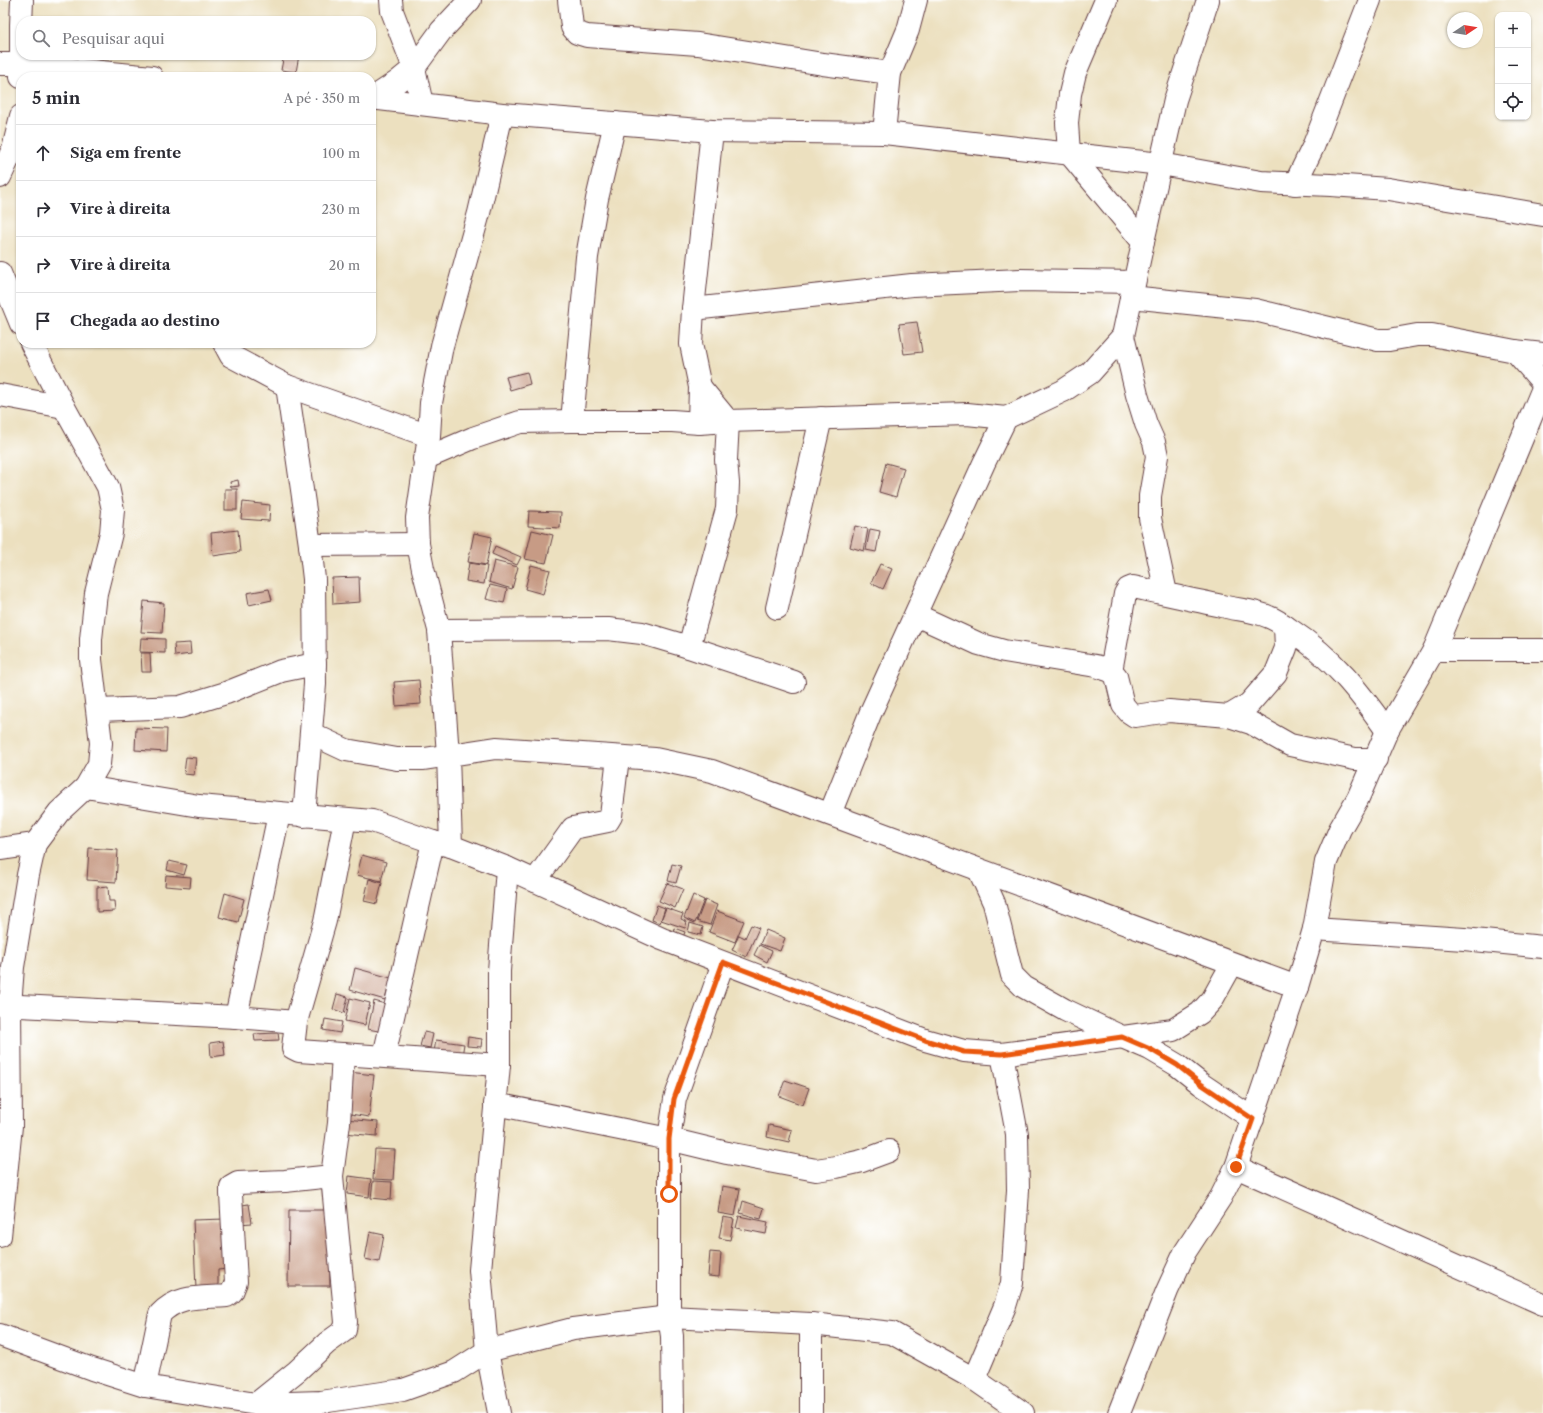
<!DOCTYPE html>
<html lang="pt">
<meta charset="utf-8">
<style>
:root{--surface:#fff;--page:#f2f2f3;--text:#2b2b33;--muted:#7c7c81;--line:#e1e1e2}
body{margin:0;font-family:"Libre Caslon Text",serif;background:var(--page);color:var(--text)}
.controls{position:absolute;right:12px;top:12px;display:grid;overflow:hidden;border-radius:8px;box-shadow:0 1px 3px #0004}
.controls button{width:36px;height:36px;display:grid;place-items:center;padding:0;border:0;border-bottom:1px solid var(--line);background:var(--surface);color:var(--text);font:20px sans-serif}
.compass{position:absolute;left:1447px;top:12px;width:36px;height:36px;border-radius:50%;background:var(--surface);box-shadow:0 1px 3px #0004;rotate:78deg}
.stop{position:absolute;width:12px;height:12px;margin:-9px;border:3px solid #ea580c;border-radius:50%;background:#fff}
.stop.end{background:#ea580c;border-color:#fff;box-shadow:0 1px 4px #0008}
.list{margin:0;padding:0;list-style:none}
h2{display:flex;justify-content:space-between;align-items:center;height:52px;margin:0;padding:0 16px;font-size:17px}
h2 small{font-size:13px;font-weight:400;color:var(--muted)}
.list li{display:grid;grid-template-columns:26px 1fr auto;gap:12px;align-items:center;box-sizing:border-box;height:56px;padding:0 16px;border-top:1px solid var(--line)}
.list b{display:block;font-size:15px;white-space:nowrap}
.list em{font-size:13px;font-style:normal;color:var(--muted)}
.icon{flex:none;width:22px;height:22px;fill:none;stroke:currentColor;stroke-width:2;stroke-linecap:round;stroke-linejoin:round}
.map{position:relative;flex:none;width:1543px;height:1413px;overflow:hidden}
.search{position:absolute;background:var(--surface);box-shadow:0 1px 3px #0004;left:16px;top:16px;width:360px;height:44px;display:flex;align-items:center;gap:10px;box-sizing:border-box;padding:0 14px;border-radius:16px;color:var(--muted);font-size:15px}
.panel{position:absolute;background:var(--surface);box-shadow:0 1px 3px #0004;left:16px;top:72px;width:360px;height:276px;border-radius:16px}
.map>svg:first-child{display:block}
</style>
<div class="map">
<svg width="1543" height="1413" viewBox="0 0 1543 1413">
<rect width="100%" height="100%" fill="#fff"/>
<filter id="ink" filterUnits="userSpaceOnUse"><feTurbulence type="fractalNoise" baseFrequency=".025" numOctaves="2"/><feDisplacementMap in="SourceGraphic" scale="8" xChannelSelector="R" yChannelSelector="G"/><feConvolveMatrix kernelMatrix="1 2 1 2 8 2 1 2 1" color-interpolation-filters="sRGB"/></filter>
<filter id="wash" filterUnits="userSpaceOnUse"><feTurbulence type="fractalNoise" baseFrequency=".012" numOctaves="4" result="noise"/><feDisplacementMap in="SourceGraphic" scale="16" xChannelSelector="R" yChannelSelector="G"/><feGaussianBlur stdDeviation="0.9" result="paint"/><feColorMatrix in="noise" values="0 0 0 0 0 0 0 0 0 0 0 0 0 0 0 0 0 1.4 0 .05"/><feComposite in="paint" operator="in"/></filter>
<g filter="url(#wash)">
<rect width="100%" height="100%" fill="#ece0bf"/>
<g id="blocks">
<g fill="#c79b85">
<polygon points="284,55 299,55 296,72 281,70"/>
<polygon points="917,322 922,352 904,354 899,324"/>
<polygon points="527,372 530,384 510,390 506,377"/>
<polygon points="886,463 904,468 896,497 879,492"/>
<polygon points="238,480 239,486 231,487 230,482"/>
<rect x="225" y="489" width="12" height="21"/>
<polygon points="243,502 270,505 269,521 241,519"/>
<polygon points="529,511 561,512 560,528 528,526"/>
<polygon points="855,526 868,529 864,551 850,547"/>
<polygon points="870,529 880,531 876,552 866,550"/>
<polygon points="238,530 240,552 213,556 211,533"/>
<polygon points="532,530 553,535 546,563 525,559"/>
<polygon points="474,533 492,537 486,565 468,562"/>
<polygon points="495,546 521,557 517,565 492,554"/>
<polygon points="494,561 518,567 512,589 489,582"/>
<polygon points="469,563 487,566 484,584 466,581"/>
<polygon points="880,564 892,569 883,589 871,583"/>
<polygon points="531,565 550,570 543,594 525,589"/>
<polygon points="359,577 360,602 333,604 332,578"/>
<polygon points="490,585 507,589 504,603 486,599"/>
<polygon points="269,589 272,600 249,605 247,593"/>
<polygon points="144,601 164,603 162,633 141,632"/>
<polygon points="141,638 165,639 165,653 140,652"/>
<polygon points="190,643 191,654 175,656 174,644"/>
<polygon points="141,653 150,653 151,672 142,672"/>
<polygon points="419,680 421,704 396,706 394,682"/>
<polygon points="136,728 167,729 166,752 135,750"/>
<polygon points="186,757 196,758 194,775 184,774"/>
<polygon points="89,848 118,850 116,882 87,880"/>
<polygon points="362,855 386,862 381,881 357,875"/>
<polygon points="169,861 187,865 184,875 167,870"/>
<polygon points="672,864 681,866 676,883 668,881"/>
<polygon points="166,875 191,877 190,888 165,886"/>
<polygon points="369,879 382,883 377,904 364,901"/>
<polygon points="667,883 683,889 675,908 659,901"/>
<polygon points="108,886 109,901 114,901 115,911 97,912 97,887"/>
<polygon points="225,893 244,899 238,922 219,917"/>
<polygon points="693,895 704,900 695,923 684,918"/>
<polygon points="705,900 717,905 710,925 697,921"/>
<polygon points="657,905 665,908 660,923 652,920"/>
<polygon points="666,908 683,914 681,919 687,922 685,928 661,920"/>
<polygon points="717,911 744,921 735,942 709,932"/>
<polygon points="690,923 703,927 701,935 688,932"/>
<polygon points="751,925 759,928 746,957 732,950 739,935 745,938"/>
<polygon points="674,928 685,932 681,942 670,938"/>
<polygon points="766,930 785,938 780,951 760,944"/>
<polygon points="759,945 772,951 767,962 754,955"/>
<polygon points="355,968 391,978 385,1000 350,990"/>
<polygon points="337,994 348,997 344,1013 333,1009"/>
<polygon points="350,998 370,1003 365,1025 345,1021"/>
<polygon points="374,1001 389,1005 383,1032 368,1029"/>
<polygon points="325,1019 342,1022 340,1033 323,1030"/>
<polygon points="424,1032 433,1034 430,1048 420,1046"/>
<polygon points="278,1033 279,1040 255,1041 254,1034"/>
<polygon points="468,1037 482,1039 481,1047 467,1046"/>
<polygon points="436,1040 464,1044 462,1056 434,1052"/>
<polygon points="223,1041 225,1055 211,1057 210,1043"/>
<polygon points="349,1072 374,1075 369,1117 344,1113"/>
<polygon points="785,1080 809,1088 803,1105 779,1096"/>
<polygon points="345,1119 378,1122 377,1136 344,1133"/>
<polygon points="769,1125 792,1130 789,1142 767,1137"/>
<polygon points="375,1149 395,1150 393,1180 373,1179"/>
<polygon points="349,1176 371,1179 369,1197 347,1194"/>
<polygon points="373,1181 392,1182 391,1200 371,1198"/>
<polygon points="722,1186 740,1189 735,1216 718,1213"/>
<polygon points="743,1201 764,1208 761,1219 740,1213"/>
<polygon points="249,1204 252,1223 238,1224 235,1206"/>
<polygon points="289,1210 329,1210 330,1286 288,1286"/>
<polygon points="739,1216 768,1222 766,1234 736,1228"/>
<polygon points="723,1217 734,1219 730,1240 719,1238"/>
<polygon points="226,1219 227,1269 218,1270 218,1288 196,1289 193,1220"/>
<polygon points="370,1232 384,1235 379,1262 365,1259"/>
<polygon points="710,1252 721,1253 719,1277 708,1276"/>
</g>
</g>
</g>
<g filter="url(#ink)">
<use href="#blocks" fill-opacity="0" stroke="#623c41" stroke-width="1"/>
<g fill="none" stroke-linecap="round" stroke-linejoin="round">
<g stroke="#623c41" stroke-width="24">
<g id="minor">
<polyline points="391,0 392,11 414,68 422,104"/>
<polyline points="569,0 572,27 577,33 587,36 698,44 823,64 890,73"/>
<polyline points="1106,0 1075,73 1070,94 1067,123 1069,153 1143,242"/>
<polyline points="0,64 20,64 152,77"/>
<polyline points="21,77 21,25 22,0"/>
<polyline points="371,98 502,114 712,131 884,133 1161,164 1261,182 1331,185 1388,189 1543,215"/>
<polyline points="373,98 397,82 414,68 441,31 470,0"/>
<polyline points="884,133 890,73 908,30 916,0"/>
<polyline points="0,177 13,149 21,116"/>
<polyline points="1295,184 1313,147 1370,0"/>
<polyline points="0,273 21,324"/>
<polyline points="1131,297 1255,310 1378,340 1389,340 1417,335 1432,335 1515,351 1543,354"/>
<polyline points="693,309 912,285 1020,280 1134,282"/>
<polyline points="1123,336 1137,395 1146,424 1154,442 1157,456 1150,496 1150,518 1166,593"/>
<polyline points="224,343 231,356 287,386 429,436"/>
<polyline points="1515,351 1543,383"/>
<polyline points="287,386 310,545 314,579 315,684 304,816"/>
<polyline points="0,395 64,407"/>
<polyline points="572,421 587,257 597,199 615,123"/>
<polyline points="699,423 700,387 691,344 693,309 712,131"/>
<polyline points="424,459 473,438 520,422 572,421 672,421 699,423 728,421 967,414 1006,418"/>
<polyline points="310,545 418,544"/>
<polyline points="777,608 821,418"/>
<polyline points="916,615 979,644 1004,651 1096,666 1111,671 1116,676 1123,705 1129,712 1135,716 1169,711 1229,716 1251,723 1290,745 1355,759 1376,759"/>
<polyline points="439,630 608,629 642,633 689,647 794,682"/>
<polyline points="689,647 727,509 728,483 726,460 728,421 700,387"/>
<polyline points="1434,650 1543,650"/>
<path d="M1111 671 1125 594 1128 589 1133 587C1162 593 1192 600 1222 606 1237 610 1254 610 1269 617 1277 620 1285 626 1292 631 1333 658 1359 691 1387 731"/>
<polyline points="98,710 180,707 226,693 281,671 315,664"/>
<polyline points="1229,716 1249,704 1276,673 1286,648 1285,626"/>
<polyline points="312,734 346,750 397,759 424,759 496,748 655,759 712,771 1297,987"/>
<polyline points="86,787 199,806 372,821 433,842 451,846"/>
<polyline points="830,814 870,714 984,463 1006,418 1063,391 1090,373 1123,336 1143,242 1175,100 1208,0"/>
<polyline points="345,819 325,921 296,1022 293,1048 299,1051 499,1065"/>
<polyline points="0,849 35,844"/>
<polyline points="507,868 662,939 925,1040 964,1051 1002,1054 1173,1030 1200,1013 1212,1000 1232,964"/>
<polyline points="979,870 994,903 1012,975 1024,987 1065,1010 1122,1037 1150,1049 1177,1065 1201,1084 1253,1119"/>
<polyline points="535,881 573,828 608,821 611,816 618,757"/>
<polyline points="1314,929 1464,939 1543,947"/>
<polyline points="0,1005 236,1017 296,1022"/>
<polyline points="236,1017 279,814"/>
<polyline points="384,1056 433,842"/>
<polyline points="495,1104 669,1139 727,1153 816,1170 836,1167 862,1161 889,1151"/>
<polyline points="1236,1167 1543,1304"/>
<polyline points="0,1236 11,1126 10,1006 13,967 28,875 35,844 59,812 86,787 99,764 101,743 91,660 91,639 96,593 111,533 113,510 108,487 64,407 31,343"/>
<polyline points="811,1324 811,1413"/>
<polyline points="0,1335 92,1369 145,1386 256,1404 321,1402 403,1390 454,1372 487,1351 573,1329 669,1317 811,1324 892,1333 974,1379 1023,1413"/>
<polyline points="974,1379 1005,1306 1012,1283 1018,1190 1017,1134 1002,1054"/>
<path d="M145 1386 160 1314C179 1294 201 1298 227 1296L232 1292 236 1282 231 1194V1187L238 1183 285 1181 332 1176"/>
<polyline points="256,1404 297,1371 327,1343 345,1330 346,1322 332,1176 339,1123 343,1054"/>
<polyline points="499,1413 487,1351 480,1270 499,1065 499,971 507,868 451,846 448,755 439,630 423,569 418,544 417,518 429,436 431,403 442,346 479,213 502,114"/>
<polyline points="673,1413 672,1336 669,1317 669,1139 675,1099 723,963"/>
<polyline points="1119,1413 1167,1291 1185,1252 1221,1197 1236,1167 1297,987 1314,929 1326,862 1340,829 1358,798 1387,731 1434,650 1543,388"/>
</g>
</g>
<use href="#minor" stroke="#fff" stroke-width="22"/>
</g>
</g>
<g fill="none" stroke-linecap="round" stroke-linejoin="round" filter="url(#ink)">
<polyline stroke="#ea580c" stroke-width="5" points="669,1194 669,1139 674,1099 723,962 925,1040 964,1052 1002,1054 1122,1037 1150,1049 1177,1065 1201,1084 1253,1119 1236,1167"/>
</g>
</svg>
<div class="controls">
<button>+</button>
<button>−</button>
<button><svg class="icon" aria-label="locate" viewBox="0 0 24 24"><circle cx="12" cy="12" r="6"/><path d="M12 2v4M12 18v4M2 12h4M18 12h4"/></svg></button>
</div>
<svg class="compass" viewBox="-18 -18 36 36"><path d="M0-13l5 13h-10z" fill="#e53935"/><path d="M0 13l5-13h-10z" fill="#7c7c81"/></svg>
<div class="stop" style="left:669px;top:1194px"></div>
<div class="stop end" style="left:1236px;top:1167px"></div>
<div class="search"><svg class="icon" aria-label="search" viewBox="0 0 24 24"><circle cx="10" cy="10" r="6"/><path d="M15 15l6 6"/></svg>Pesquisar aqui</div>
<section class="panel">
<h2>5 min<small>A pé · 350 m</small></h2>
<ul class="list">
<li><svg class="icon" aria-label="ahead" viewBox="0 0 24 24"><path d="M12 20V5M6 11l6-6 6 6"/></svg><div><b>Siga em frente</b></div><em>100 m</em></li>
<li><svg class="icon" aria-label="right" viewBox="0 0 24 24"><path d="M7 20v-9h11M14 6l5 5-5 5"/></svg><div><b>Vire à direita</b></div><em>230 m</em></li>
<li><svg class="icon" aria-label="right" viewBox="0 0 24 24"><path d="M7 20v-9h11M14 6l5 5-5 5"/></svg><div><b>Vire à direita</b></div><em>20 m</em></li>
<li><svg class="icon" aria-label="arrive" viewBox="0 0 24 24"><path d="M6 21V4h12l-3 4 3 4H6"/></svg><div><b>Chegada ao destino</b></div></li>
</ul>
</section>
</div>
